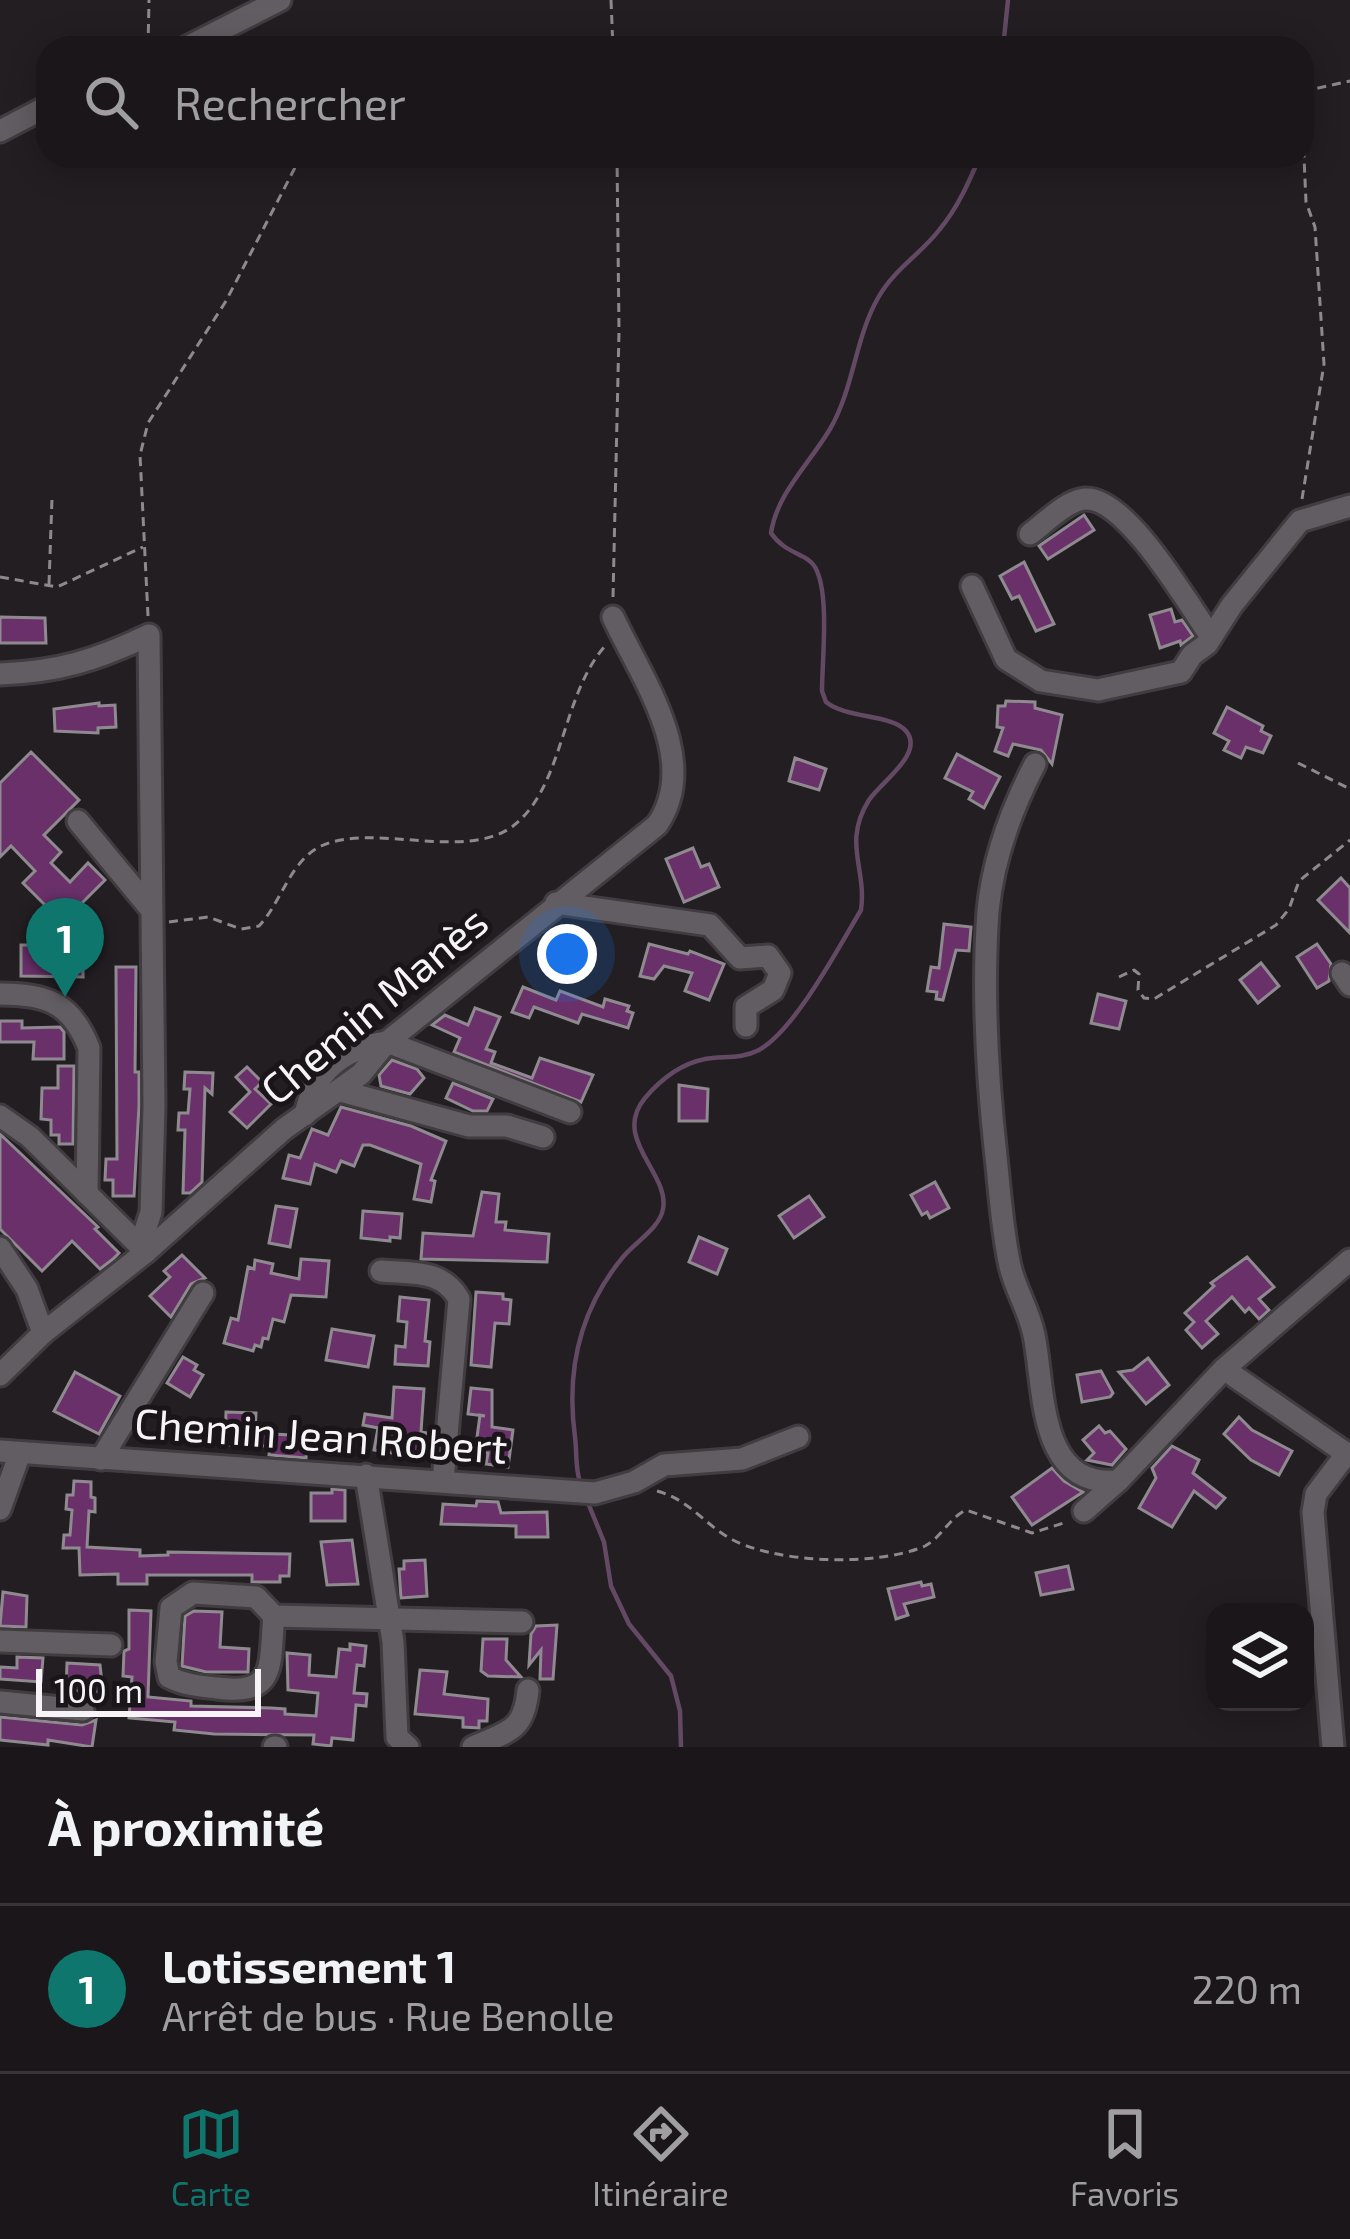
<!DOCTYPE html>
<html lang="fr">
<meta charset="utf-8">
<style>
:root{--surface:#1a161a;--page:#272327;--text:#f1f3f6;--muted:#9f9fa2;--line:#383539;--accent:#0f766e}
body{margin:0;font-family:"Exo 2",sans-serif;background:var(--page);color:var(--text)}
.controls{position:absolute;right:36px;bottom:36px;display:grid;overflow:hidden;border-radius:24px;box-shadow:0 6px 30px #0003}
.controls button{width:108px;height:108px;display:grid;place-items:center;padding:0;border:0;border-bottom:3px solid var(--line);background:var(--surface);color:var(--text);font:60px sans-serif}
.scale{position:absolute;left:36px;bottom:30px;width:225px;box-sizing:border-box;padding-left:12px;border:6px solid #f7f4f7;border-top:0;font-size:33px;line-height:42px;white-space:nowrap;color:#f7f4f7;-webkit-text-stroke:9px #191519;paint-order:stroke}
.you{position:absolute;left:567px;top:954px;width:42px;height:42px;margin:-30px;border:9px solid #fff;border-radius:50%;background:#1a73e8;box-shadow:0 0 0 18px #1a73e833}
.badge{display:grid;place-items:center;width:78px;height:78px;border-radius:50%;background:var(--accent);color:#fff;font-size:39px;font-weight:700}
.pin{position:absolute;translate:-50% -99px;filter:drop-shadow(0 3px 6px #0008)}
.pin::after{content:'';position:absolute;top:63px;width:42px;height:36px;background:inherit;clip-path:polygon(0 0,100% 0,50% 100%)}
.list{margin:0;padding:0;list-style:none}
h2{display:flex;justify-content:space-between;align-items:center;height:156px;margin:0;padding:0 48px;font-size:51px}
h2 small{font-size:39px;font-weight:400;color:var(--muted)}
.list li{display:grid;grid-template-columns:78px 1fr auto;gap:36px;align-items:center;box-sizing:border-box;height:168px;padding:0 48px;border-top:3px solid var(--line)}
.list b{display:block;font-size:45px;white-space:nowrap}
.list p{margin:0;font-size:39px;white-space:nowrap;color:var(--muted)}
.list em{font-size:39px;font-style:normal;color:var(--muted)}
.icon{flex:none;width:66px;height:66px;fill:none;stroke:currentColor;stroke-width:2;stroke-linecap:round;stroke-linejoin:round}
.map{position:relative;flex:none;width:1350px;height:1747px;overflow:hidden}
.search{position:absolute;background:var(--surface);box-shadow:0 6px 30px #0003;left:36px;right:36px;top:36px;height:132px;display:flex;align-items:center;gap:30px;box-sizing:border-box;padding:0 42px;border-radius:36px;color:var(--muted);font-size:45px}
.sheet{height:324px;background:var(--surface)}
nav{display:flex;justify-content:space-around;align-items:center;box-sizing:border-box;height:168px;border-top:3px solid var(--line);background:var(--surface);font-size:33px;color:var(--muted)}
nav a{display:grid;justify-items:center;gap:6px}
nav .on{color:var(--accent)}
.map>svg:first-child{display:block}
</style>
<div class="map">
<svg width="1350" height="1747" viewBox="0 0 1350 1747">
<rect width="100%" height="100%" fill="#221e22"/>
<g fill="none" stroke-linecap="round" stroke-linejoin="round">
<g stroke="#634964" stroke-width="4.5">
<polyline points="1003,48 1008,0"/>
<path d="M580 1482C575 1467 577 1452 575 1437 566 1371 580 1309 623 1257 634 1243 660 1228 663 1209 670 1173 611 1139 645 1098 661 1079 680 1064 705 1059 723 1056 742 1059 759 1050 795 1030 839 947 861 910 867 868 842 843 869 800 881 782 925 753 906 731 892 714 847 719 826 702L822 691C822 660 830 593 815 567 807 553 785 554 771 533 777 493 810 463 830 429 854 388 855 338 878 298 894 269 921 254 940 229 958 207 969 182 980 156"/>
<polyline points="586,1498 604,1542 611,1586 629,1624 671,1676 680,1711 681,1747"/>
</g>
</g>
<g fill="#69306a" stroke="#8f8a8f" stroke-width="3">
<polygon points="1084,515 1094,530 1048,559 1039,546"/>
<polygon points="1024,562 1054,624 1036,631 1019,596 1012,599 1000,576"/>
<polygon points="1171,609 1175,622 1182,620 1193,636 1181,645 1180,641 1160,648 1150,615"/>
<polygon points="0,617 45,618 46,643 0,643"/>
<polygon points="1006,701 1035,702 1035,708 1062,715 1052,764 1041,750 1013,744 1008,756 995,751 1003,728 997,727 998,706 1005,706"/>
<polygon points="99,703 99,706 115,705 116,727 98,728 98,733 55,731 54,709"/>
<polygon points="1227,707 1263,726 1261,731 1271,736 1263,753 1246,747 1241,758 1224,750 1229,741 1214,733"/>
<polygon points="31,752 79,800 44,835 61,852 51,863 70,882 88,863 105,880 79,906 83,911 67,927 23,883 35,871 11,846 0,857 0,783"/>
<polygon points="957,754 1000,777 984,808 969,799 973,792 945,778"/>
<polygon points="795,758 826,769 819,790 789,781"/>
<polygon points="693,848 701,867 709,864 719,887 684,902 666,859"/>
<polygon points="1341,878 1350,888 1350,933 1318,900"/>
<polygon points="944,924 971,927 969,951 956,950 943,1000 936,999 937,992 927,991 931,967 939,968"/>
<polygon points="649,944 688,954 690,951 724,964 709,1000 685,991 692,973 664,966 654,979 640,976"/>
<polygon points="1317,944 1331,964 1329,981 1317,988 1297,957"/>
<polygon points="21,945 50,945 50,958 83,957 83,977 21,976"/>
<polygon points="1261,963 1279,986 1258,1003 1240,980"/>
<polygon points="116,967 136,967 135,1072 139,1072 139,1106 134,1196 113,1196 113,1180 105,1180 106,1159 117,1159"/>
<polygon points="523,987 556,1000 560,991 603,1007 605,999 629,1006 627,1011 633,1013 628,1028 582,1014 578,1023 534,1007 529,1018 512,1012"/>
<polygon points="1098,994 1126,1001 1119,1029 1091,1023"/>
<polygon points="475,1008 500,1017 486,1049 495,1052 491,1063 532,1078 540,1058 593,1075 581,1102 454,1052 460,1038 432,1025 445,1015 468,1025"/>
<polygon points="0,1021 22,1021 22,1028 60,1027 64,1032 64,1059 33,1059 34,1042 0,1042"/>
<polygon points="392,1060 417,1069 424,1078 410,1094 381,1086 379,1075"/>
<polygon points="58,1066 74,1066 73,1144 59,1144 59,1135 51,1135 51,1120 41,1119 42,1088 58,1088"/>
<polygon points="247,1067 262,1082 255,1089 271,1104 247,1128 230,1112 250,1092 236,1077"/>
<polygon points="185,1072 213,1073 212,1094 205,1088 202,1182 190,1193 183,1193 185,1130 178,1130 179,1113 188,1113 190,1089 184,1089"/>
<polygon points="453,1083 493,1099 487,1111 473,1111 446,1098"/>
<polygon points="679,1085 708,1089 707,1121 679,1121"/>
<polygon points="341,1107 411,1126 446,1141 431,1180 435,1181 431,1202 414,1199 421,1164 370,1145 363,1145 354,1166 341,1161 336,1172 315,1164 310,1184 283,1178 289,1155 300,1158 312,1129 328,1135"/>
<polygon points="0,1134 98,1227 95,1229 119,1253 113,1259 100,1269 72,1241 42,1271 0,1229"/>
<polygon points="935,1182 949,1208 930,1218 927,1212 922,1215 911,1195"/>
<polygon points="482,1192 499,1194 496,1222 506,1222 505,1230 549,1234 547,1262 421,1259 423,1233 473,1236"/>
<polygon points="809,1196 824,1217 794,1238 779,1216"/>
<polygon points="276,1206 297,1209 290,1247 269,1243"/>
<polygon points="363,1211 402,1214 400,1238 390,1237 390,1241 361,1238"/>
<polygon points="699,1237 727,1249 717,1274 689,1262"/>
<polygon points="182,1255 205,1278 191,1284 171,1317 150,1296 170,1277 164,1271"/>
<polygon points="1247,1257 1274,1287 1259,1299 1269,1310 1259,1319 1249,1308 1245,1312 1232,1297 1206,1321 1218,1334 1202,1348 1186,1330 1194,1322 1185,1313 1214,1286 1211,1283"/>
<polygon points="301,1259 329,1261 326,1297 291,1295 284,1322 273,1319 268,1339 263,1338 261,1347 255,1345 253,1351 224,1343 231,1318 238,1320 248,1267 254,1269 255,1260 273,1264 271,1273 299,1279"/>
<polygon points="476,1292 503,1294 503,1299 511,1300 509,1324 495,1323 491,1367 471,1365"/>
<polygon points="400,1297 429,1300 425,1341 430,1342 428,1366 395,1364 396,1346 405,1347 407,1322 398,1321"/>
<polygon points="332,1329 374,1336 368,1367 326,1360"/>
<polygon points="183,1357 197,1365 194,1370 203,1375 190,1397 167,1383"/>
<polygon points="1148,1358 1169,1385 1146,1404 1119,1372 1133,1370"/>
<polygon points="1101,1371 1113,1393 1110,1397 1082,1402 1077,1375"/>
<polygon points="75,1372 120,1396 99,1434 54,1411"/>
<polygon points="394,1387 424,1389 421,1432 427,1433 423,1458 374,1450 378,1428 363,1425 365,1414 392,1418"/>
<polygon points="471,1388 492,1390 492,1427 513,1430 508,1467 486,1464 488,1453 475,1452 480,1415 485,1416 468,1414"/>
<polygon points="226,1412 256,1413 255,1433 290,1435 289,1446 307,1447 306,1458 269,1455 270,1446 225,1445"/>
<polygon points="1239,1417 1252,1430 1292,1451 1279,1475 1251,1460 1224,1434"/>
<polygon points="1099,1426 1105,1433 1110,1431 1126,1449 1112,1465 1087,1460 1094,1453 1083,1440"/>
<polygon points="1172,1446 1199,1460 1193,1473 1225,1498 1216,1508 1194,1491 1172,1527 1139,1508 1156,1478 1152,1468"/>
<polygon points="1052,1468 1064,1481 1083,1492 1032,1525 1012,1497"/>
<polygon points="74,1481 91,1482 91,1497 95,1498 95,1512 89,1511 87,1547 140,1550 140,1556 168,1555 168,1552 290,1554 289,1576 280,1576 280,1582 252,1582 252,1575 147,1575 147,1584 118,1584 118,1574 80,1575 79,1548 63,1548 64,1535 70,1535 72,1510 66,1509 67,1495 73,1495"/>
<polygon points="332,1489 345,1490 345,1521 311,1521 311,1493 332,1493"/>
<polygon points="477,1501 498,1502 501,1513 547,1512 548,1537 516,1537 516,1526 441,1524 443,1504 476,1506"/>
<polygon points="352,1540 358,1584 327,1585 321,1542"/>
<polygon points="425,1560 427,1596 401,1598 399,1569 404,1569 404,1561"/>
<polygon points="1068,1566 1073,1589 1041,1595 1036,1573"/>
<polygon points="921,1582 922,1586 931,1584 934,1597 904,1604 908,1615 896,1619 888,1589"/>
<polygon points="3,1592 27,1596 26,1627 0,1626"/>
<polygon points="129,1610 151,1611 148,1697 191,1701 191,1706 271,1708 285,1709 285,1714 316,1716 318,1693 288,1690 287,1653 310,1655 309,1675 336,1677 339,1649 350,1650 350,1644 366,1646 364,1666 357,1665 354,1693 367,1694 366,1706 356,1705 353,1740 332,1738 331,1746 313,1744 314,1735 214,1734 174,1730 175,1722 129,1718 132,1677 123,1676 124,1651 129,1649"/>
<polygon points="194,1611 222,1612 220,1647 249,1649 248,1672 206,1672 182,1666 185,1616"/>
<polygon points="557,1625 553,1679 540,1679 541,1650 529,1665 531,1634 536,1626"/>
<polygon points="483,1639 507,1639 506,1660 521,1677 488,1676 481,1671"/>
<polygon points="17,1657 43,1658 41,1682 0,1679 0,1667 17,1668"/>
<polygon points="67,1663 100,1665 103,1692 66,1690"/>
<polygon points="420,1670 447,1672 444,1694 488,1699 487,1721 479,1721 479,1728 463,1727 463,1718 415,1714"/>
<polygon points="0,1717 82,1725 96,1720 92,1747 48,1740 48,1745 0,1740"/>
</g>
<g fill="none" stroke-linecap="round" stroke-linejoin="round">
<g stroke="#403c3f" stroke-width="27">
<g id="minor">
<polyline points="185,48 280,0"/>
<polyline points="0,131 48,106"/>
<path d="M1030 534C1044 524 1067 500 1085 499 1126 496 1188 604 1210 635"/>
<polyline points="972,586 1006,659 1041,681 1098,690 1181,672 1192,655 1207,644 1232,605 1300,521 1350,506"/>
<path d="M0 674C58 672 97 660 149 635L154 1106 151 1212 140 1246"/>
<path d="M1035 764C1011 810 993 858 988 911 982 994 987 1075 996 1157 1000 1193 1002 1230 1010 1266 1015 1289 1029 1310 1034 1335 1045 1388 1037 1488 1118 1481"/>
<polyline points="78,821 149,907"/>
<polyline points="556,903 710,925 740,958 768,956 780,973 773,990 746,1007 746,1026"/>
<polyline points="1342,973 1350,985"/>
<path d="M0 994C46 994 71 1002 89 1048L87 1194"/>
<polyline points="341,1091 469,1126 507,1126 543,1137"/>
<path d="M305 1115C314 1071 344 1048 387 1042L570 1112"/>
<polyline points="0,1116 30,1137 146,1252"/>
<polyline points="0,1248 27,1289 43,1333"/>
<path d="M381 1271C412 1274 442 1269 459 1299L443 1481"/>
<polyline points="1224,1369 1350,1456"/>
<path d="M0 1375 43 1333 146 1252 284 1129 361 1074 387 1042 657 825C702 760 641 678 613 617"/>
<polyline points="0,1451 595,1493 634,1482 664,1465 742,1459 798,1437"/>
<polyline points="101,1459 203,1293"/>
<polyline points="366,1475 393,1642 397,1737 408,1747"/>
<polyline points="0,1509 20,1453"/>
<polyline points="1084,1511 1118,1481 1224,1369 1350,1260"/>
<path d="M274 1616C269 1665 278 1696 217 1688 200 1686 184 1685 169 1677L166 1662 171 1608 193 1593 256 1597 274 1616 522 1622"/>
<polyline points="0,1641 111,1645"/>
<polyline points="0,1702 83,1710"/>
<polyline points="274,1747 276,1747"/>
<path d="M473 1747C508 1731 524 1732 528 1690"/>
<polyline points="1333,1747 1313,1512 1316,1494 1347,1453"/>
</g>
</g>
<g stroke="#8d898d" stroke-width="3" stroke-dasharray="9 6" stroke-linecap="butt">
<polyline points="611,0 613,48"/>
<polyline points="148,48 149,0"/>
<polyline points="1302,499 1324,364 1315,227 1306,202 1302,113 1314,89 1350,81"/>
<polyline points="0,577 57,587 143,547"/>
<polyline points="49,584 52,498"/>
<polyline points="613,597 619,331 617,156"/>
<polyline points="148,616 140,455 148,423 226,301 301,156"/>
<polyline points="1298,763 1350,789"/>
<path d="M169 922 208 917 241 929 259 926C281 903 290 861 321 846 373 822 465 862 513 826 564 787 561 696 605 646"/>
<polyline points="1119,977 1134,970 1139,974 1138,990 1144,998 1154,999 1276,925 1289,909 1299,881 1350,840"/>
<path d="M657 1491C687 1499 701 1520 726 1536 770 1564 877 1567 925 1546 942 1537 949 1518 966 1510L1032 1533 1067 1522"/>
</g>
<use href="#minor" stroke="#625d62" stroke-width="21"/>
</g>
<g text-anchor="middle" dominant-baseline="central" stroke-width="10" stroke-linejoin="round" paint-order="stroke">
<g font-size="42" fill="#f7f4f7" stroke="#191519">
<text transform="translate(373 1004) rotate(-40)">Chemin Manès</text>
<text transform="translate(321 1434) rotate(4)">Chemin Jean Robert</text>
</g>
</g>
</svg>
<div class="controls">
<button><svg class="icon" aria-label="layers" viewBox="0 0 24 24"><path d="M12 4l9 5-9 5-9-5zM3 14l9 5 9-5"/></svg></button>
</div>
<div class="scale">100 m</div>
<div class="you"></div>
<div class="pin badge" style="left:65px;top:997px">1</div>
<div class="search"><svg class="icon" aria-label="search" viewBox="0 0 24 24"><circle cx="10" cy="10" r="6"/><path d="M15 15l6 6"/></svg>Rechercher</div>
</div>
<section class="sheet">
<h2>À proximité<small></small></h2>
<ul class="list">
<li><span class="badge">1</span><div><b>Lotissement 1</b><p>Arrêt de bus · Rue Benolle</p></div><em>220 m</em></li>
</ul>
</section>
<nav>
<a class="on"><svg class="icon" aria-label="map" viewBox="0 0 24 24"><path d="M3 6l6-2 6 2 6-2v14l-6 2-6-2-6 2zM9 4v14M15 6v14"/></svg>Carte</a>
<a><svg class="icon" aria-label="directions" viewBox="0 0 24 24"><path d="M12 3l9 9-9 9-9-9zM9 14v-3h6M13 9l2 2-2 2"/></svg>Itinéraire</a>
<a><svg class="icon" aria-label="saved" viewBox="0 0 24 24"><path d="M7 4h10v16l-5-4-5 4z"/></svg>Favoris</a>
</nav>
